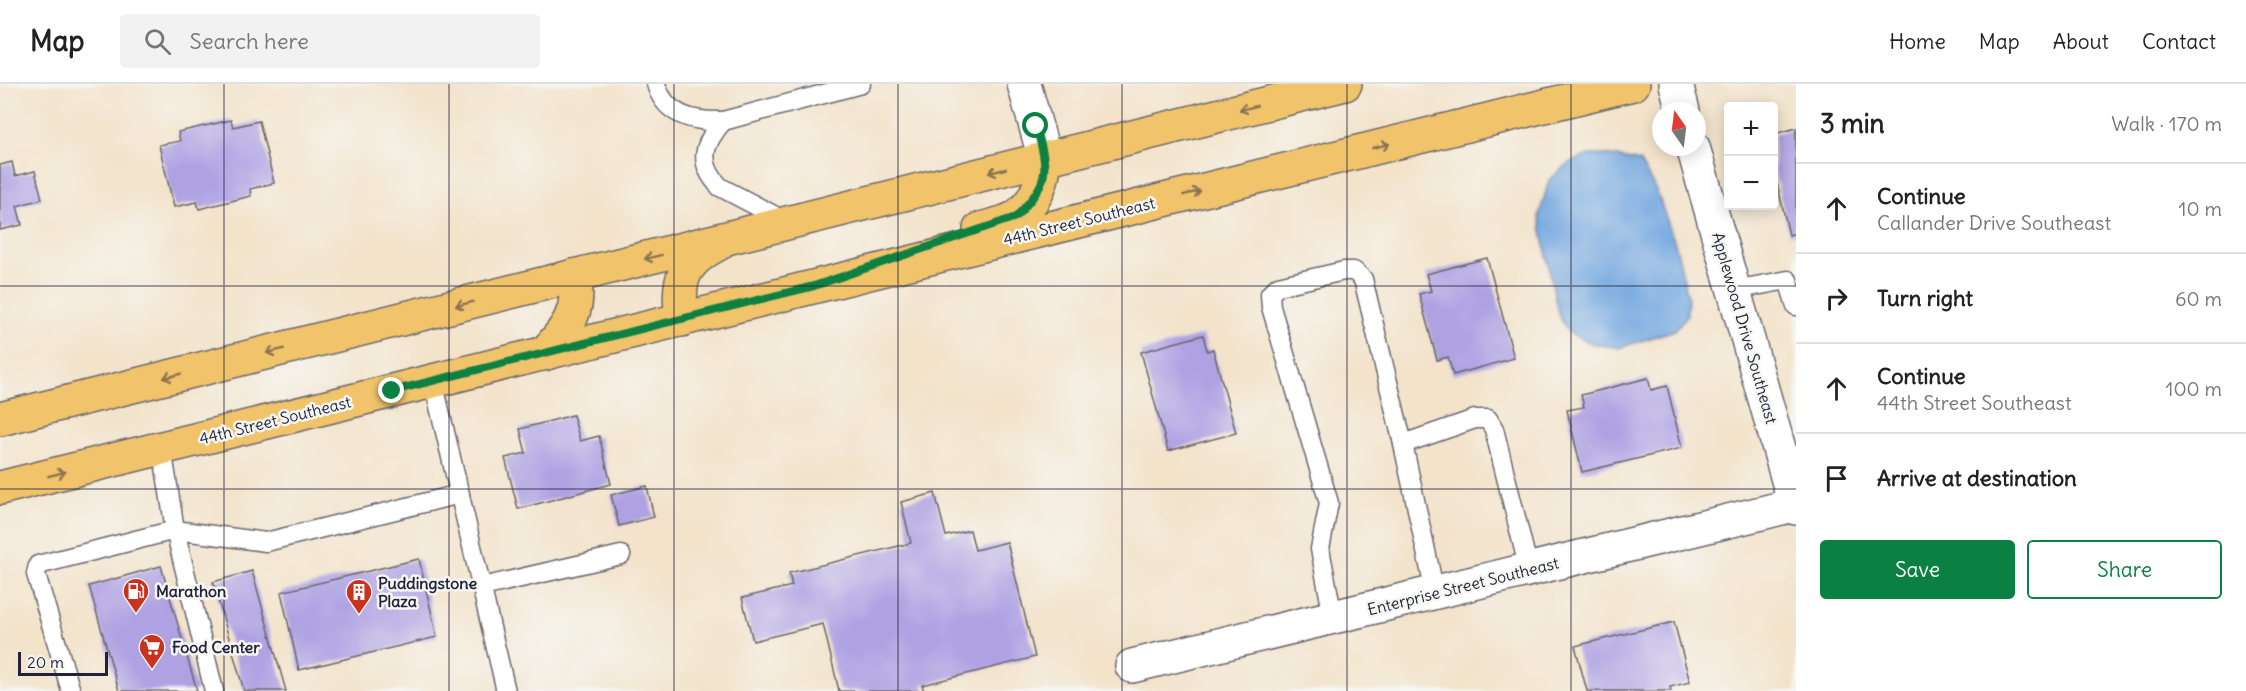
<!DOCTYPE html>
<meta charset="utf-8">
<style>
:root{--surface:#fff;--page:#f2f2f2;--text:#222;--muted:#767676;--line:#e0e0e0;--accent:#0b8043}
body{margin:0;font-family:Delius,sans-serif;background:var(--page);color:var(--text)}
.controls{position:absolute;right:18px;top:18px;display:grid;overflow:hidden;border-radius:6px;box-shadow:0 3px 15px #0003}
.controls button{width:54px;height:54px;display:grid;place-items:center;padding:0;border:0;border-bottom:2px solid var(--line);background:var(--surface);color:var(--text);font:30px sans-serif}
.compass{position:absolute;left:1652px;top:18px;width:54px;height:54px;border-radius:50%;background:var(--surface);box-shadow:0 3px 15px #0003;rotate:346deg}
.scale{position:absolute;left:18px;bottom:15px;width:90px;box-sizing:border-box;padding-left:6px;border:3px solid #22223b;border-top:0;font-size:16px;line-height:21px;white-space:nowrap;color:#22223b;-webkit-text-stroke:4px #f6f6f2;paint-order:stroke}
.stop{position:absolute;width:18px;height:18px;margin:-14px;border:4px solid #0b8043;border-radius:50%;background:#fff}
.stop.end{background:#0b8043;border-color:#fff;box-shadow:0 2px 6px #0008}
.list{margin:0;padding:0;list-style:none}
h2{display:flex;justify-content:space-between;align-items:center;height:78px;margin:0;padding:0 24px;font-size:26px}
h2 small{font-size:20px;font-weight:400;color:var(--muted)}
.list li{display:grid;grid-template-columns:39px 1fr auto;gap:18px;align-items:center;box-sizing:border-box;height:90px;padding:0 24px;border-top:2px solid var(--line)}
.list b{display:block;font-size:22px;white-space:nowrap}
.list p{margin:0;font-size:20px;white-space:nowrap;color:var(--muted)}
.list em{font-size:20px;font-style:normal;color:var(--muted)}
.actions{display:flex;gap:12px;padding:18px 24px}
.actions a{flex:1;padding:14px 0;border:2px solid var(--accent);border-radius:6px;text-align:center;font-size:21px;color:var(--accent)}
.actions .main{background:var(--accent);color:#fff}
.icon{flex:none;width:33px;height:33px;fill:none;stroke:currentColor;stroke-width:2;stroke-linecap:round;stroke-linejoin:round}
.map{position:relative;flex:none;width:1796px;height:607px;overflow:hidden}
header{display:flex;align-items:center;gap:36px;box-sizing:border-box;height:84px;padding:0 30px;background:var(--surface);border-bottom:2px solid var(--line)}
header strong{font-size:28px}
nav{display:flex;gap:33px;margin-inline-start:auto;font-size:21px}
.search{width:420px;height:54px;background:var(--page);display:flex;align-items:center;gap:15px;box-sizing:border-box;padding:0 21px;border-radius:6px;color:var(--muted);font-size:22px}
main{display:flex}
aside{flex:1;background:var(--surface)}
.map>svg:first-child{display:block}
</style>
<header>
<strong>Map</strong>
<div class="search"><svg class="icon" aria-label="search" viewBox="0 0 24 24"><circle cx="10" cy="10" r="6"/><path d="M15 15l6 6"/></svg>Search here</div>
<nav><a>Home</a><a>Map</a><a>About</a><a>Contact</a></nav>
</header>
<main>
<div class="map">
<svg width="1796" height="607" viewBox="0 0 1796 607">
<rect width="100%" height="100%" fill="#f6f6f2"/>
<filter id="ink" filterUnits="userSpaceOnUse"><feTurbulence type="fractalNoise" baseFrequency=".0167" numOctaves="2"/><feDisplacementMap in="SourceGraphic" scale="12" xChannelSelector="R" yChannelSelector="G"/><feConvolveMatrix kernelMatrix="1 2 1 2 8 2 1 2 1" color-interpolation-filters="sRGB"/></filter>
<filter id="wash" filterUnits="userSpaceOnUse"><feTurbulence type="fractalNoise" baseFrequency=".008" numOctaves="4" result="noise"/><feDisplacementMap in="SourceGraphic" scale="24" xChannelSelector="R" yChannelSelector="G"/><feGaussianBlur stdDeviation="1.35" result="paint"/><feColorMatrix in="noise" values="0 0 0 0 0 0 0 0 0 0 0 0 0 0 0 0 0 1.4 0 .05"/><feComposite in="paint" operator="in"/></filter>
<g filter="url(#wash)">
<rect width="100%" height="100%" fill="#f3e3cb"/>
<polygon fill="#74a7e0" stroke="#4b648e" stroke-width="1.5" points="1589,71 1607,71 1640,78 1657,108 1676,162 1688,213 1687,231 1675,246 1619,264 1590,259 1568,248 1558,230 1539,132 1549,96 1571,78"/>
<g id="blocks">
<g fill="#aea2e3">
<polygon points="231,36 233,43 259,37 274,99 250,105 251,112 199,125 197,118 174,123 159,61 180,57 178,48"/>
<polygon points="1796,44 1796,149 1789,151 1774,86 1774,50"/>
<polygon points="12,78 15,92 35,87 42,115 17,122 22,141 0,146 0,81"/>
<polygon points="1487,174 1514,274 1453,291 1448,273 1437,276 1419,210 1431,207 1426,190"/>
<polygon points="1203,251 1207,267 1213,265 1236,349 1168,367 1141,268"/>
<polygon points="1648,294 1651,306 1667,302 1682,364 1582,388 1567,326 1584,323 1581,311"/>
<polygon points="573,331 580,357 599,352 611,400 518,425 505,374 526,369 520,345"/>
<polygon points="647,402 654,433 619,442 611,411"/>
<polygon points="935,409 946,452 970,446 975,466 1007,458 1035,573 922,601 924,607 839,607 823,540 753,557 742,514 792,502 789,489 911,459 901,418"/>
<polygon points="419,475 437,553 299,586 281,508"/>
<polygon points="161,482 197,607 119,607 89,502"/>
<polygon points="252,487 286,607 244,607 213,498"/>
<polygon points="1674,538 1690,598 1670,603 1671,607 1587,607 1575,562"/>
</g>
</g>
</g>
<g filter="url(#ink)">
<use href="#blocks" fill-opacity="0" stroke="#6b666d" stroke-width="1.5"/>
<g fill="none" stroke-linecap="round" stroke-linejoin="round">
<g stroke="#6b666d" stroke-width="21">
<g id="lane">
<path d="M656 0C665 32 694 38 723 37L861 0"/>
<path d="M723 37C703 60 697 79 720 103L787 138"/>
<polyline points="1734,206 1788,196 1796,222"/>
<polyline points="433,297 506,607"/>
<polyline points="1403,360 1475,335 1488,335 1494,345 1529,486"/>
<polyline points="162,364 175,446 214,607"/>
<polyline points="482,503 621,471"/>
<polyline points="1333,533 1320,465 1329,419 1271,223 1270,210 1278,202 1344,187 1354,187 1363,195 1403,360 1435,509"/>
<polyline points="71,607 36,490 38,481 175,446 266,458 460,410"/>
</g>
</g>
<g stroke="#6b666d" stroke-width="36">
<g id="street">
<polyline points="1024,0 1045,75"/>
<polyline points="1676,0 1683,27"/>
<polyline points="1693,63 1796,424"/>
<polyline points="1132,582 1794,421"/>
</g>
</g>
<g stroke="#6b666d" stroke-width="36">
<g id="primary">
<path d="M980 145C991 142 1007 139 1016 133 1036 119 1043 97 1045 75"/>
<path d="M682 236C677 197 681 179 718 160"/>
<path d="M544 270C566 246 583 226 573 192"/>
<polyline points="0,335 1345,0"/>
<polyline points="0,404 1633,0"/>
</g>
</g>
<use href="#lane" stroke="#fff" stroke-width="18"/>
<use href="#street" stroke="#fff" stroke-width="33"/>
<use href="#primary" stroke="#f1c36a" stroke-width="33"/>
</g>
<defs><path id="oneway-shaft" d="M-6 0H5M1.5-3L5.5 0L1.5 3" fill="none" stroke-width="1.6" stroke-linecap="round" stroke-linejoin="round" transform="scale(1.5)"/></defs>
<g stroke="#8a7252">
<use href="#oneway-shaft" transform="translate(1248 24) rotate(166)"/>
<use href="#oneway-shaft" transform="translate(1381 62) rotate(-14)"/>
<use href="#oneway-shaft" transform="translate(997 87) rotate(166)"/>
<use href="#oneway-shaft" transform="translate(1192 109) rotate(-14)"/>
<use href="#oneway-shaft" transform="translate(653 173) rotate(166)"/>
<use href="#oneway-shaft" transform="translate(464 220) rotate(166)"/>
<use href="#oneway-shaft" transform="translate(275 267) rotate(166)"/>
<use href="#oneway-shaft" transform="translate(172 292) rotate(166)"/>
<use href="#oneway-shaft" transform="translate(57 390) rotate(-14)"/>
</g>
</g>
<g fill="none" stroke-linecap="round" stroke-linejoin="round" filter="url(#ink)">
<path stroke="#0b8043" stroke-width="8" d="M392 307 814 202 1016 133C1050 96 1049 89 1036 42"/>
</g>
<path fill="none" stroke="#22223b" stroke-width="1.5" stroke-opacity="0.55" d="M224 0V607M449 0V607M674 0V607M898 0V607M1122 0V607M1347 0V607M1571 0V607M0 202H1796M0 405H1796"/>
<defs>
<g id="fuel-pin" transform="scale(1.35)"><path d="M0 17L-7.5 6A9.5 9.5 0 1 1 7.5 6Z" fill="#c8321e" stroke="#f6f6f2"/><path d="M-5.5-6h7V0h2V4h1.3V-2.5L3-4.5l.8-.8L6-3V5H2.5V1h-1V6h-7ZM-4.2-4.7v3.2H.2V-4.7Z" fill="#fff"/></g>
<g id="building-pin" transform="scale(1.35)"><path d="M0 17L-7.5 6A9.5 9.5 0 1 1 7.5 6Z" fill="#c8321e" stroke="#f6f6f2"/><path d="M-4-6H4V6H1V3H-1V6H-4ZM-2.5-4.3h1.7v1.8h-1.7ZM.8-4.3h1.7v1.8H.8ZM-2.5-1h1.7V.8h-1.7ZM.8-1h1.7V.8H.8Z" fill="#fff"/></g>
<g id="supermarket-pin" transform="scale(1.35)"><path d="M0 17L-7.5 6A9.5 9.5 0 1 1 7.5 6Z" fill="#c8321e" stroke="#f6f6f2"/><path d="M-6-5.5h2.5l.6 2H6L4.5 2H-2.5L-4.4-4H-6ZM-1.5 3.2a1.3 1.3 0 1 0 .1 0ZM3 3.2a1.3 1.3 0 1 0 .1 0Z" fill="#fff"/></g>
</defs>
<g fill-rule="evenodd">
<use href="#fuel-pin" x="136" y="507"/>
<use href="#building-pin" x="359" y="508"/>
<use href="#supermarket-pin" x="152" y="563"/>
</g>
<g text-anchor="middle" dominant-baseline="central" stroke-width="5" stroke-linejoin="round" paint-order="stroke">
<g font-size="16" fill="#22223b" stroke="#f6f6f2">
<text transform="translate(1079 137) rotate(-14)">44th Street Southeast</text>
<text transform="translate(1745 244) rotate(74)">Applewood Drive Southeast</text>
<text transform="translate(275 336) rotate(-14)">44th Street Southeast</text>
<text transform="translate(1463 502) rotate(-14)">Enterprise Street Southeast</text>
</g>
<g font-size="16" font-weight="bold" fill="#22223b" stroke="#f6f6f2" text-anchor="start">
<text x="378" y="499">Puddingstone<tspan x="378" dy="18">Plaza</tspan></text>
<text x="156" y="507">Marathon</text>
<text x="172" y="563">Food Center</text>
</g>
</g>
</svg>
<div class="controls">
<button>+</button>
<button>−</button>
</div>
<svg class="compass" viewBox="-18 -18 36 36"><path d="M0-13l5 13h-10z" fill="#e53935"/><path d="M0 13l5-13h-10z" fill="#767676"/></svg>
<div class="scale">20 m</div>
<div class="stop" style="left:1036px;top:42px"></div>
<div class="stop end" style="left:392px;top:307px"></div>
</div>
<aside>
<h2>3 min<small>Walk · 170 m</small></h2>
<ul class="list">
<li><svg class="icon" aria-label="ahead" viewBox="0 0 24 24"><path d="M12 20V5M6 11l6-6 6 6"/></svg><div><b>Continue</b><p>Callander Drive Southeast</p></div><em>10 m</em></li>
<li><svg class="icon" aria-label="right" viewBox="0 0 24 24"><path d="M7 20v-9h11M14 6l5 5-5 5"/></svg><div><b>Turn right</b></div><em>60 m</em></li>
<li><svg class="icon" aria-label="ahead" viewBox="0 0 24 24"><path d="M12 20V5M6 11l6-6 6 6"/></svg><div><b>Continue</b><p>44th Street Southeast</p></div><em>100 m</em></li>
<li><svg class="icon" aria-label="arrive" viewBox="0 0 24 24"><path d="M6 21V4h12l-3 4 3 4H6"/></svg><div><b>Arrive at destination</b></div></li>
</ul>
<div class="actions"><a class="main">Save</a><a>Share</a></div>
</aside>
</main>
